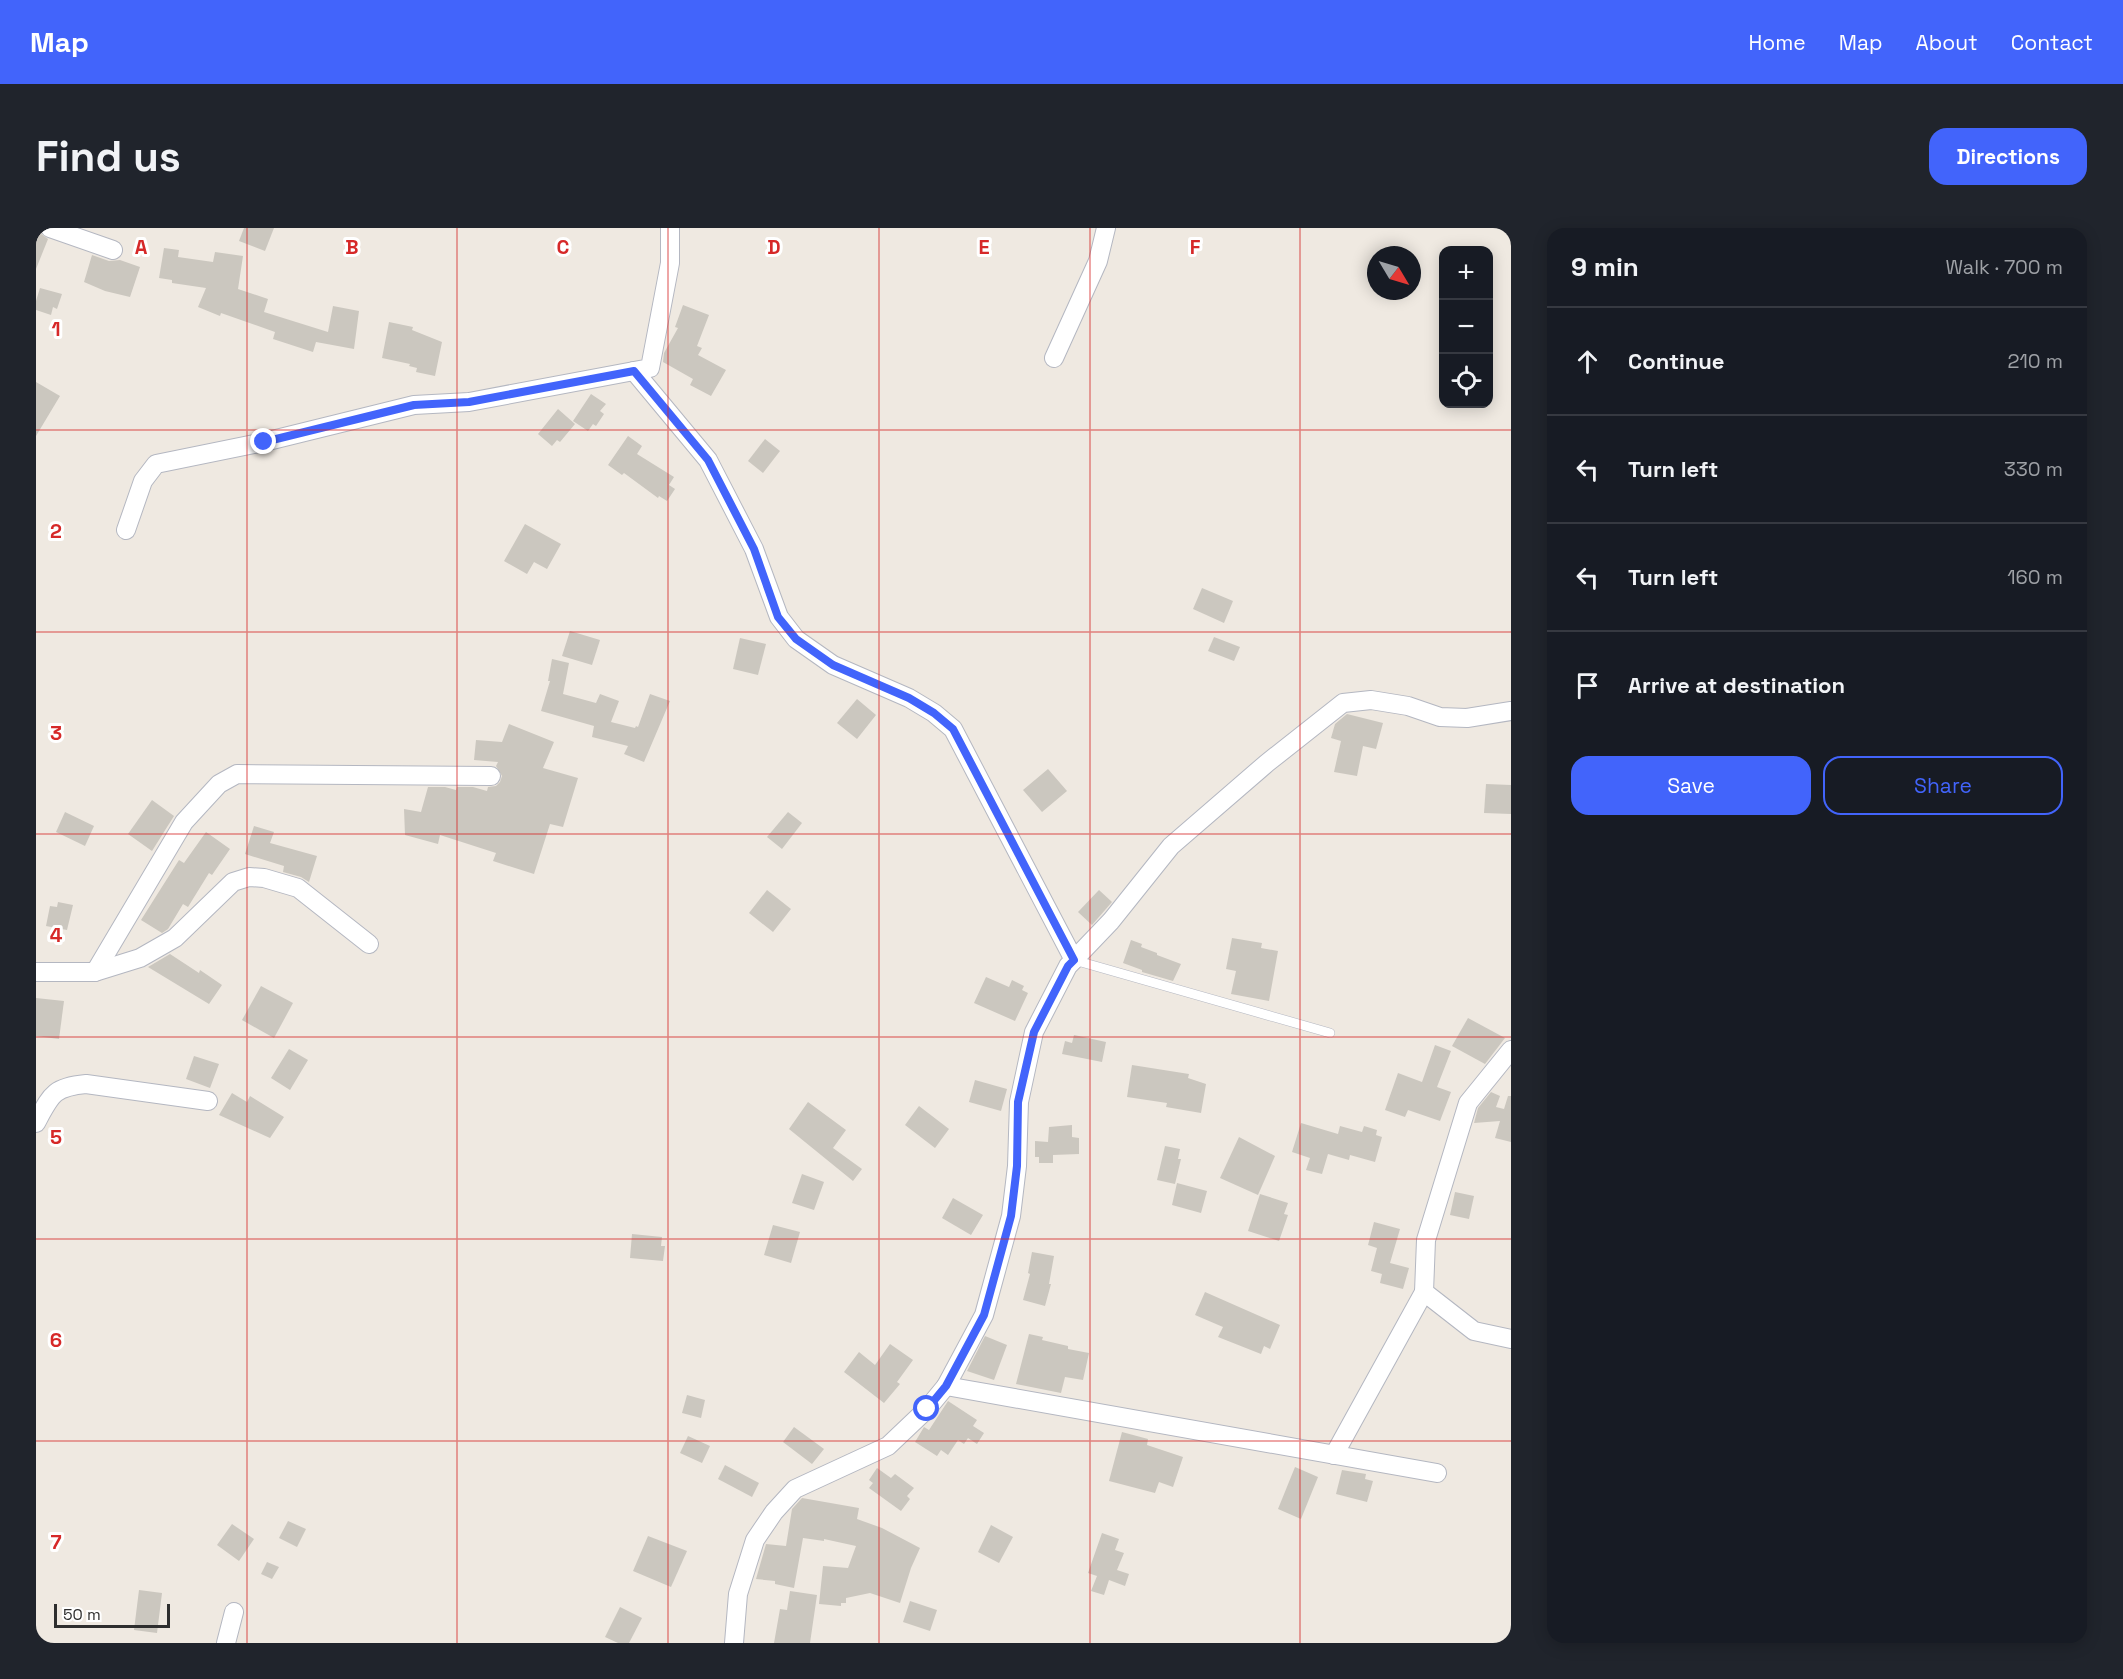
<!DOCTYPE html>
<meta charset="utf-8">
<style>
:root{--surface:#171b24;--page:#20242c;--text:#f1f3f6;--muted:#9ea1a6;--line:#363941;--accent:#4264fb}
body{margin:0;font-family:"Space Grotesk",sans-serif;background:var(--page);color:var(--text)}
.controls{position:absolute;right:18px;top:18px;display:grid;overflow:hidden;border-radius:12px;box-shadow:0 3px 15px #0003}
.controls button{width:54px;height:54px;display:grid;place-items:center;padding:0;border:0;border-bottom:2px solid var(--line);background:var(--surface);color:var(--text);font:30px sans-serif}
.compass{position:absolute;left:1331px;top:18px;width:54px;height:54px;border-radius:50%;background:var(--surface);box-shadow:0 3px 15px #0003;rotate:128deg}
.scale{position:absolute;left:18px;bottom:15px;width:116px;box-sizing:border-box;padding-left:6px;border:3px solid #2e2e2e;border-top:0;font-size:16px;line-height:21px;white-space:nowrap;color:#2e2e2e;-webkit-text-stroke:4px #fff;paint-order:stroke}
.stop{position:absolute;width:18px;height:18px;margin:-14px;border:4px solid #4264fb;border-radius:50%;background:#fff}
.stop.end{background:#4264fb;border-color:#fff;box-shadow:0 2px 6px #0008}
.list{margin:0;padding:0;list-style:none}
h2{display:flex;justify-content:space-between;align-items:center;height:78px;margin:0;padding:0 24px;font-size:26px}
h2 small{font-size:20px;font-weight:400;color:var(--muted)}
.list li{display:grid;grid-template-columns:39px 1fr auto;gap:18px;align-items:center;box-sizing:border-box;height:108px;padding:0 24px;border-top:2px solid var(--line)}
.list b{display:block;font-size:22px;white-space:nowrap}
.list em{font-size:20px;font-style:normal;color:var(--muted)}
.actions{display:flex;gap:12px;padding:18px 24px}
.actions a{flex:1;padding:14px 0;border:2px solid var(--accent);border-radius:18px;text-align:center;font-size:21px;color:var(--accent)}
.actions .main{background:var(--accent);color:#fff}
.icon{flex:none;width:33px;height:33px;fill:none;stroke:currentColor;stroke-width:2;stroke-linecap:round;stroke-linejoin:round}
.map{position:relative;flex:none;width:1475px;height:1415px;overflow:hidden;border-radius:18px}
header{display:flex;align-items:center;gap:36px;box-sizing:border-box;height:84px;padding:0 30px;background:var(--accent);color:#fff}
header strong{font-size:28px}
nav{display:flex;gap:33px;margin-inline-start:auto;font-size:21px}
.intro{display:flex;align-items:center;justify-content:space-between;box-sizing:border-box;height:144px;padding:0 36px}
h1{margin:0;font-size:42px}
.button{padding:15px 27px;border-radius:18px;background:var(--accent);color:#fff;font-size:21px;font-weight:700}
main{display:flex;gap:36px;padding:0 36px}
aside{flex:1;background:var(--surface);border-radius:18px;box-shadow:0 3px 15px #0003}
.map>svg:first-child{display:block}
</style>
<header>
<strong>Map</strong>
<nav><a>Home</a><a>Map</a><a>About</a><a>Contact</a></nav>
</header>
<div class="intro"><h1>Find us</h1><a class="button">Directions</a></div>
<main>
<div class="map">
<svg width="1475" height="1415" viewBox="0 0 1475 1415">
<rect width="100%" height="100%" fill="#efe9e1"/>
<g fill="#cbc7bf">
<polygon points="208,0 238,0 229,23 203,13"/>
<polygon points="0,2 12,11 0,41"/>
<polygon points="128,20 143,22 142,29 177,34 179,24 207,28 202,61 232,71 228,84 292,104 297,78 323,83 318,121 280,114 277,124 237,111 239,104 185,85 184,88 162,79 170,60 136,55 136,52 123,50"/>
<polygon points="56,27 73,33 84,32 104,39 94,69 69,63 48,54"/>
<polygon points="4,60 26,66 21,81 17,79 15,87 0,82 0,73"/>
<polygon points="647,77 673,87 661,118 666,120 662,127 690,142 675,168 654,157 657,151 627,134 628,125 642,100 639,99"/>
<polygon points="353,94 377,99 376,102 406,114 399,148 380,144 381,140 373,138 374,136 346,130"/>
<polygon points="0,154 24,168 0,208"/>
<polygon points="555,166 570,176 564,183 568,186 560,198 557,196 552,203 537,193"/>
<polygon points="522,181 539,196 524,214 521,212 516,218 502,206"/>
<polygon points="592,208 606,218 601,226 638,249 633,257 639,261 631,273 623,268 622,270 588,245 586,247 572,237"/>
<polygon points="729,211 744,223 727,245 712,233"/>
<polygon points="489,296 525,316 511,341 498,334 491,346 468,333"/>
<polygon points="1166,360 1197,373 1188,395 1157,381"/>
<polygon points="534,403 564,412 556,437 526,428"/>
<polygon points="1178,409 1204,419 1198,433 1172,423"/>
<polygon points="704,410 730,416 722,447 697,441"/>
<polygon points="516,431 533,435 527,466 560,475 564,466 583,473 575,494 599,500 600,498 602,499 614,466 634,473 608,534 588,526 592,518 556,509 558,498 505,483 514,453 512,453"/>
<polygon points="821,471 840,487 821,511 801,495"/>
<polygon points="1311,486 1347,495 1340,521 1327,518 1321,548 1298,544 1305,513 1295,510 1299,496"/>
<polygon points="473,496 518,514 507,540 542,550 527,599 514,596 498,646 457,633 460,625 404,607 402,616 369,607 368,581 385,584 392,559 409,559 420,562 421,559 437,559 451,563 452,559 460,558 464,554 466,548 460,538 462,534 438,532 440,512 466,514"/>
<polygon points="1012,541 1031,563 1006,584 987,562"/>
<polygon points="1450,556 1475,557 1475,586 1448,585"/>
<polygon points="116,572 138,588 116,623 92,606"/>
<polygon points="29,584 58,598 49,618 20,604"/>
<polygon points="752,584 766,595 746,621 731,609"/>
<polygon points="218,598 238,604 234,615 281,628 273,654 265,649 247,644 248,638 209,626"/>
<polygon points="170,604 194,621 176,647 173,645 152,679 147,676 132,701 126,705 105,692 143,632 148,635"/>
<polygon points="731,662 755,681 737,704 713,685"/>
<polygon points="1063,662 1076,674 1056,697 1042,684"/>
<polygon points="22,674 37,677 31,702 10,698 14,678 21,679"/>
<polygon points="1196,710 1226,715 1225,720 1242,723 1233,773 1195,766 1200,743 1190,741"/>
<polygon points="1095,712 1106,716 1105,719 1121,725 1121,727 1145,736 1137,753 1106,744 1106,742 1087,735"/>
<polygon points="134,726 163,745 164,742 186,757 173,776 112,739"/>
<polygon points="950,749 973,759 976,752 988,758 986,762 992,765 979,793 938,775"/>
<polygon points="225,758 257,775 238,810 206,792"/>
<polygon points="0,770 28,773 23,811 0,808"/>
<polygon points="1432,790 1469,810 1449,836 1416,818"/>
<polygon points="1038,807 1070,814 1066,834 1026,826 1029,813 1036,815"/>
<polygon points="1399,817 1415,823 1401,859 1415,864 1404,893 1372,882 1369,889 1349,882 1362,845 1386,854"/>
<polygon points="253,821 272,832 254,862 235,850"/>
<polygon points="158,828 183,836 174,860 150,851"/>
<polygon points="1096,837 1153,846 1152,850 1170,856 1165,885 1130,879 1131,875 1091,869"/>
<polygon points="939,852 971,861 965,883 933,874"/>
<polygon points="1455,864 1464,868 1460,879 1468,881 1472,868 1475,868 1475,914 1459,910 1464,893 1438,895 1442,880"/>
<polygon points="196,865 211,874 214,868 248,889 234,910 183,887"/>
<polygon points="772,874 810,902 797,920 826,941 817,953 753,901"/>
<polygon points="883,878 913,901 899,920 869,897"/>
<polygon points="1265,895 1302,906 1304,898 1326,904 1328,898 1341,902 1340,907 1346,909 1339,934 1314,927 1313,932 1292,926 1286,946 1270,942 1274,930 1256,924"/>
<polygon points="1036,897 1036,909 1043,910 1043,926 1017,927 1017,935 1003,935 1003,929 999,929 999,913 1012,914 1013,899"/>
<polygon points="1203,909 1239,928 1222,967 1184,950"/>
<polygon points="1129,918 1144,921 1142,931 1145,931 1139,956 1121,952"/>
<polygon points="766,946 788,954 778,982 756,975"/>
<polygon points="1141,955 1171,963 1165,985 1136,977"/>
<polygon points="1419,964 1438,968 1433,991 1414,987"/>
<polygon points="1224,966 1252,975 1248,986 1252,987 1243,1013 1212,1003"/>
<polygon points="917,970 947,987 935,1007 906,990"/>
<polygon points="1338,994 1364,1001 1354,1035 1373,1040 1367,1061 1344,1055 1346,1046 1335,1043 1341,1020 1332,1017"/>
<polygon points="737,997 764,1004 755,1035 728,1027"/>
<polygon points="596,1006 626,1009 625,1018 629,1018 627,1033 594,1030"/>
<polygon points="996,1024 1018,1028 1013,1056 1015,1056 1009,1078 987,1072 994,1046 992,1045"/>
<polygon points="1169,1064 1244,1097 1234,1121 1228,1118 1225,1126 1182,1109 1187,1099 1159,1087"/>
<polygon points="993,1106 1007,1109 1006,1112 1032,1118 1032,1121 1053,1125 1047,1152 1029,1149 1025,1165 980,1156"/>
<polygon points="949,1108 971,1117 958,1152 931,1143"/>
<polygon points="854,1116 877,1132 861,1154 864,1156 848,1175 808,1144 823,1124 839,1137"/>
<polygon points="651,1167 669,1172 665,1190 646,1185"/>
<polygon points="912,1173 941,1192 937,1198 948,1205 941,1216 932,1210 928,1216 922,1212 912,1227 905,1222 901,1228 879,1214 888,1199 893,1202"/>
<polygon points="758,1199 788,1221 776,1236 747,1214"/>
<polygon points="1086,1204 1112,1211 1111,1217 1147,1229 1137,1259 1123,1254 1119,1265 1073,1253"/>
<polygon points="652,1208 674,1218 666,1235 644,1225"/>
<polygon points="689,1237 723,1255 716,1269 682,1251"/>
<polygon points="1259,1239 1282,1249 1265,1291 1242,1281"/>
<polygon points="841,1240 855,1250 859,1246 878,1260 871,1268 874,1271 865,1283 833,1260 837,1255 833,1252"/>
<polygon points="1306,1242 1330,1246 1329,1251 1337,1253 1331,1274 1300,1266"/>
<polygon points="766,1270 823,1280 821,1291 846,1300 884,1320 875,1340 864,1375 834,1365 810,1370 810,1375 805,1375 805,1378 783,1376 787,1338 812,1340 820,1318 788,1311 788,1313 767,1310 758,1360 739,1356 739,1353 720,1351 730,1316 750,1318 756,1281"/>
<polygon points="252,1293 270,1301 261,1319 243,1310"/>
<polygon points="196,1296 218,1311 203,1333 181,1317"/>
<polygon points="955,1297 977,1309 963,1335 942,1324"/>
<polygon points="1066,1305 1083,1311 1079,1322 1088,1325 1081,1342 1093,1346 1089,1358 1073,1352 1068,1367 1055,1363 1061,1348 1052,1345"/>
<polygon points="612,1308 651,1323 635,1359 597,1343"/>
<polygon points="231,1334 243,1339 236,1351 225,1346"/>
<polygon points="103,1362 126,1365 121,1405 98,1402"/>
<polygon points="754,1363 781,1367 774,1415 738,1415 744,1381 751,1382"/>
<polygon points="874,1373 901,1382 894,1403 867,1394"/>
<polygon points="584,1379 606,1390 593,1415 582,1415 569,1409"/>
</g>
<g fill="none" stroke-linecap="round" stroke-linejoin="round">
<g stroke="#b4b7c1" stroke-width="10">
<polyline id="lane" points="1038,732 1294,805"/>
</g>
<g stroke="#b4b7c1" stroke-width="20">
<g id="street">
<polyline points="14,0 77,22"/>
<polyline points="1018,130 1062,33 1070,0"/>
<polyline points="598,143 672,232 718,321 743,389 760,411 797,437 873,470 898,485 917,501 1038,732"/>
<polyline points="90,302 107,253 120,236 228,214 378,177 433,174 614,140 634,35 634,0"/>
<polyline points="0,744 59,744 104,730 139,710 197,654 213,649 228,650 262,660 333,716"/>
<polyline points="59,744 148,594 183,556 201,546 455,548"/>
<polyline points="1475,822 1432,875 1390,1012 1388,1064 1438,1103 1475,1111"/>
<path d="M0 895C15 867 17 859 50 856L172 873"/>
<polyline points="910,1158 1401,1245"/>
<polyline points="1298,1227 1388,1064"/>
<polyline points="190,1415 198,1384"/>
<polyline points="698,1415 702,1366 719,1312 738,1284 759,1261 852,1218 891,1181 910,1158 948,1087 975,988 981,938 983,874 998,804 1032,738 1075,693 1135,618 1231,535 1307,475 1335,472 1372,478 1404,489 1431,490 1475,483"/>
</g>
</g>
<use href="#lane" stroke="#fff" stroke-width="9"/>
<use href="#street" stroke="#fff" stroke-width="18"/>
</g>
<g fill="none" stroke-linecap="round" stroke-linejoin="round">
<polyline stroke="#4264fb" stroke-width="8" points="228,214 378,177 433,174 598,143 672,232 718,321 742,389 760,411 797,437 873,470 898,485 917,501 1038,732 1032,738 998,804 982,874 981,938 975,988 948,1087 910,1158 891,1181"/>
</g>
<path fill="none" stroke="#d62828" stroke-width="1.5" stroke-opacity="0.55" d="M211 0V1415M421 0V1415M632 0V1415M843 0V1415M1054 0V1415M1264 0V1415M0 202H1475M0 404H1475M0 606H1475M0 809H1475M0 1011H1475M0 1213H1475"/>
<g font-size="20" text-anchor="middle" font-weight="bold" fill="#d62828" stroke="#fff" stroke-width="6" stroke-linejoin="round" paint-order="stroke">
<text x="105" y="26">A</text>
<text x="316" y="26">B</text>
<text x="527" y="26">C</text>
<text x="738" y="26">D</text>
<text x="948" y="26">E</text>
<text x="1159" y="26">F</text>
<text x="20" y="108">1</text>
<text x="20" y="310">2</text>
<text x="20" y="512">3</text>
<text x="20" y="714">4</text>
<text x="20" y="916">5</text>
<text x="20" y="1119">6</text>
<text x="20" y="1321">7</text>
</g>
</svg>
<div class="controls">
<button>+</button>
<button>−</button>
<button><svg class="icon" aria-label="locate" viewBox="0 0 24 24"><circle cx="12" cy="12" r="6"/><path d="M12 2v4M12 18v4M2 12h4M18 12h4"/></svg></button>
</div>
<svg class="compass" viewBox="-18 -18 36 36"><path d="M0-13l5 13h-10z" fill="#e53935"/><path d="M0 13l5-13h-10z" fill="#9ea1a6"/></svg>
<div class="scale">50 m</div>
<div class="stop" style="left:891px;top:1181px"></div>
<div class="stop end" style="left:228px;top:214px"></div>
</div>
<aside>
<h2>9 min<small>Walk · 700 m</small></h2>
<ul class="list">
<li><svg class="icon" aria-label="ahead" viewBox="0 0 24 24"><path d="M12 20V5M6 11l6-6 6 6"/></svg><div><b>Continue</b></div><em>210 m</em></li>
<li><svg class="icon" aria-label="left" viewBox="0 0 24 24"><path d="M17 20v-9H6M10 6l-5 5 5 5"/></svg><div><b>Turn left</b></div><em>330 m</em></li>
<li><svg class="icon" aria-label="left" viewBox="0 0 24 24"><path d="M17 20v-9H6M10 6l-5 5 5 5"/></svg><div><b>Turn left</b></div><em>160 m</em></li>
<li><svg class="icon" aria-label="arrive" viewBox="0 0 24 24"><path d="M6 21V4h12l-3 4 3 4H6"/></svg><div><b>Arrive at destination</b></div></li>
</ul>
<div class="actions"><a class="main">Save</a><a>Share</a></div>
</aside>
</main>
